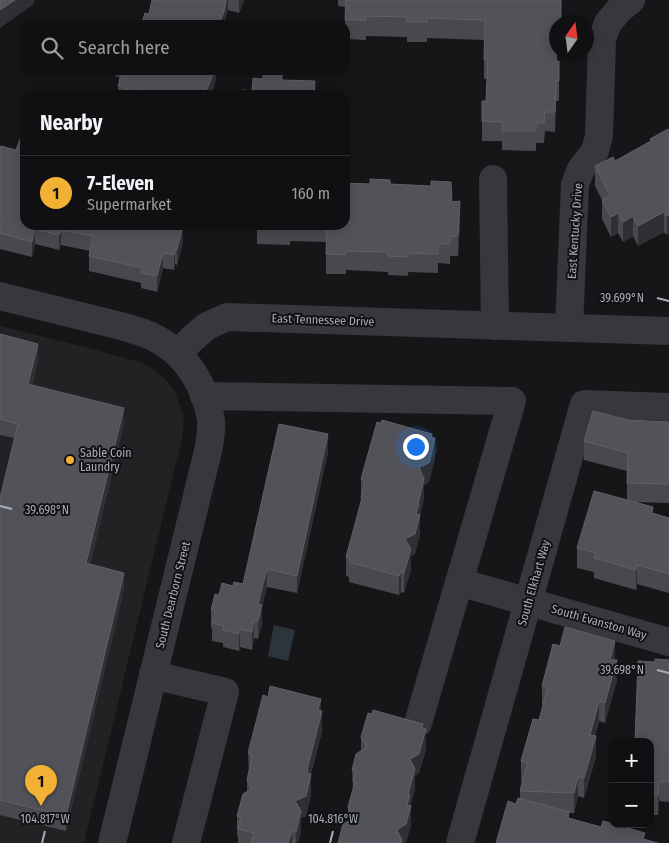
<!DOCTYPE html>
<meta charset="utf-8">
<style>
:root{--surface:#101012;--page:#1e1e20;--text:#f1f3f6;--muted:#9c9d9f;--line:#303032;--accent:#f2b134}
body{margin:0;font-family:"Fira Sans Condensed",sans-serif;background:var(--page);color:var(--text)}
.controls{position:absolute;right:15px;bottom:15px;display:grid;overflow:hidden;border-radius:10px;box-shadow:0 2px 12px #0003}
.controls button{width:45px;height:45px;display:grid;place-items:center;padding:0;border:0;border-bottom:1px solid var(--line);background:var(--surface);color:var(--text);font:25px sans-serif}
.compass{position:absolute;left:549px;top:15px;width:45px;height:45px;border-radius:50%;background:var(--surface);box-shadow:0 2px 12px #0003;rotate:14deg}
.you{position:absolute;left:415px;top:446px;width:18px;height:18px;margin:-12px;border:4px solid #fff;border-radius:50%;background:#1a73e8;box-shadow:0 0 0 8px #1a73e833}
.badge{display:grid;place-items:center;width:32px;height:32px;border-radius:50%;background:var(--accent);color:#111;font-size:16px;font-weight:700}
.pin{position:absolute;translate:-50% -41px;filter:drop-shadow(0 1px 2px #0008)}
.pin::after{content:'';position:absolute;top:26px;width:18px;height:15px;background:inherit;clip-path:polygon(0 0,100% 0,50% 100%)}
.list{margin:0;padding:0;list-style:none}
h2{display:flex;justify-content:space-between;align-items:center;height:65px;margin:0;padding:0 20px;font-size:21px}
h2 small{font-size:16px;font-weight:400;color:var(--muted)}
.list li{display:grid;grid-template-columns:32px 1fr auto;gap:15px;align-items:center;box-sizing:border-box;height:75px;padding:0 20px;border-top:1px solid var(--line)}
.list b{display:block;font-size:19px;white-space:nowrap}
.list p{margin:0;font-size:16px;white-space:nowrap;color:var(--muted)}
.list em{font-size:16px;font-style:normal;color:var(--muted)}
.icon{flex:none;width:28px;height:28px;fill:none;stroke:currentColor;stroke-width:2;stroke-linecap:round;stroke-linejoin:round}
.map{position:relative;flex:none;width:669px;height:843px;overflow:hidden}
.search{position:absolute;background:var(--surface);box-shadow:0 2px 12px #0003;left:20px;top:20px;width:330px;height:55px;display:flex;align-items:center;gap:12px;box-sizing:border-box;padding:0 18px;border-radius:15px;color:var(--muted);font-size:19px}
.panel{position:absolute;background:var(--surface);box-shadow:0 2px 12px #0003;left:20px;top:90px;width:330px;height:140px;border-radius:15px}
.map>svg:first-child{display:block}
</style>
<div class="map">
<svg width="669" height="843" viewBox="0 0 669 843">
<rect width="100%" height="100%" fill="#161618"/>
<polygon fill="#222225" points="0,326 81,346 143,363 156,372 165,379 175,392 184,417 182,438 84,843 0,843"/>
<polygon fill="#2c353c" points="274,625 295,630 288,661 268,656"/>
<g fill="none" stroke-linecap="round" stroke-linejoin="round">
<g stroke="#37383d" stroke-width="28">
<polyline points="493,179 495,326"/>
<path d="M0 296 121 326C133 330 146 332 157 339 187 355 206 387 211 420 212 428 210 438 209 447L112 843"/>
<polyline points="569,328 575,184 581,169 595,151 599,136 602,39 608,23 619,10 631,0"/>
<polyline points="178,353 193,338 207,326 227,317 669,331"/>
<polyline points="204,396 512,401 418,723"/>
<polyline points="459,582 669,642"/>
<polyline points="153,675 225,692 186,843"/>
<polyline points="460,843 584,404 669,407"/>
</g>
</g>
<g fill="#47494d">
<polygon points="152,0 244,0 239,13 228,10 149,14"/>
<polygon points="338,0 561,0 561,22 556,22 557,61 559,81 559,101 556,101 555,132 545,131 544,143 536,143 536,151 502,150 502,141 482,141 482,121 486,101 487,79 484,79 484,40 427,38 427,42 407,42 407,37 366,36 366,40 345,39 345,7 338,6"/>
<polygon points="115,70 216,70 216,76 215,83 211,95 118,95 118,86 120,78 115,76"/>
<polygon points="669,131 667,235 664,232 638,246 633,236 623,242 618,233 611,237 602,219 602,200 595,186 595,166 615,161 650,142 650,139"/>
<polygon points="0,147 25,225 183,225 183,242 177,265 175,264 174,270 163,268 157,292 141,288 141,283 89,271 89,256 90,251 61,245 59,250 35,244 32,257 0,249"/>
<polygon points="390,184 452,202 460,221 458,256 450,256 450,264 438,263 438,273 408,272 408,276 388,275 388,272 346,270 346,274 326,274 326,242 290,241 290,245 257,244 257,225 345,225"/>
<polygon points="0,334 38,359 32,385 124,423 90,564 124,589 66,831 0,815 0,498 15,438 0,435"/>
<polygon points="628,420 669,422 669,503 634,502 653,514 669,518 669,593 637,584 636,590 594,578 594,572 577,568 577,548 627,500 627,471 584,460 584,441"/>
<polygon points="432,437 435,458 429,482 424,485 424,498 420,515 420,535 415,554 411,556 411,569 404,593 401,592 399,595 349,582 349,577 346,576 346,557 361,503 361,479"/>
<polygon points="328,452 297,593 267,587 262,606 262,623 258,639 254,638 252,650 240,647 239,651 223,647 223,643 212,641 212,628 211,628 211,610 219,595 233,586 243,584"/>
<polygon points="615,660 617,680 605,723 599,721 595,736 596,756 584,798 578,796 574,813 569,813 569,818 645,839 516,804 520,798 520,791 522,781 521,781 521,761 539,720 543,706 542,705 542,686"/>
<polygon points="669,660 669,802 659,801 658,815 650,815 650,742 655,662"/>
<polygon points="321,711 322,731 311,774 311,794 306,816 301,818 301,831 298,843 238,843 238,836 237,836 237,816 247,792 247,780 249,773 248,753"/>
<polygon points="423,728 426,749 419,773 415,776 415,789 410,806 411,826 348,821 348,807 353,790 352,770 361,751 361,737"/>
</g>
<g fill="#2f3033">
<polygon points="15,0 35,0 34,1 34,4 0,28 0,10"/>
<polygon points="226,0 228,0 228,10 224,25 218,25"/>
<polygon points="239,0 244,0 239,13"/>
<polygon points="214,70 216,70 215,83 211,95 207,95 207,89"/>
<polygon points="460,201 460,221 458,256 458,236"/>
<polygon points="664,212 664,232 638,246 638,226"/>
<polygon points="618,213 618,233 611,237 611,217"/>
<polygon points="669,215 669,234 667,235 667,216"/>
<polygon points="633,216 633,236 623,242 623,222"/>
<polygon points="182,225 183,225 183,227 183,226 183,242 177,265 177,249"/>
<polygon points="35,229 35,244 32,257 32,242"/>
<polygon points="61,230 61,245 59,250 59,235"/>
<polygon points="175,249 175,264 174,270 174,255"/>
<polygon points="163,253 163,268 157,292 157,276"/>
<polygon points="38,344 38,359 28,399 28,384"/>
<polygon points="124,408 124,423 86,579 86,563"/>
<polygon points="328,434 328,452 297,593 297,576"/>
<polygon points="432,434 432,450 435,438 435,458 429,482 424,485 424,498 419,518 420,515 420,535 415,554 411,556 411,569 404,593 405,539 416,514 419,467"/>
<polygon points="637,565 637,584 636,590 636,570"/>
<polygon points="267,569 267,587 262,606 262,623 258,639 258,621 261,611 258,622 258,604"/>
<polygon points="401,572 401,592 399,595 399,576"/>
<polygon points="124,573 124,589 66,831 66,816"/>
<polygon points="254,620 254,638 252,650 252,632"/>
<polygon points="240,629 240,647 239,651 239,634"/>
<polygon points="615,641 615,661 610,660"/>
<polygon points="617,660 617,680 605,723 605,703"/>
<polygon points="321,699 321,716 322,711 322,731 308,784 311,774 311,794 306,816 301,818 301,831 298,843 296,843 295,801 307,770"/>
<polygon points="599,701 599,721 590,754 590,735"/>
<polygon points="423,724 423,740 426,729 426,749 419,773 415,776 415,789 410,807 411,806 411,826 406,843 397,843 397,830 407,805 410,759"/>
<polygon points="596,736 596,756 584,798 584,778"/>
<polygon points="578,777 578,796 574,813 574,793"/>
<polygon points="659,782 659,801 658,815 658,796"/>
<polygon points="292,831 292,843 288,843"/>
</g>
<g fill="#525359" stroke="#5f6168">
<polygon points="0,0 15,0 0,10"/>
<polygon points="152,0 226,0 224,12 218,25 141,25 145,13 149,14"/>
<polygon points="346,0 561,0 561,20 557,20 557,22 556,22 556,61 559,61 559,81 556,81 555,112 545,112 544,123 536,123 536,131 502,131 502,122 482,121 482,101 486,101 488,59 484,59 485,20 427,18 427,22 407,22 407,17 366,16 366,20 345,20"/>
<polygon points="123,70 215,70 207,89 206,88 203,95 193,91 191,95 151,95 136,89 135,93 118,86 120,81 119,81"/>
<polygon points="263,71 282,71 282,80 315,81 314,95 241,95 242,90 252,91 253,78 263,79"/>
<polygon points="668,129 669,131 669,215 667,216 664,212 638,226 633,216 623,222 618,213 611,217 602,200 610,195 595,166 613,157 615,161 651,141 650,139"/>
<polygon points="20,139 25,140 25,225 182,225 183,226 177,249 175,249 174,255 163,253 157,276 141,273 143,268 89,256 93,236 61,230 59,235 35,229 32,242 0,233 0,226 2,220 0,220 0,147 1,147 1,146 16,150"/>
<polygon points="370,179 390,180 390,184 431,186 431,181 451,182 452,202 460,201 458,236 450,236 450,244 438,244 438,254 408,253 408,257 388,256 388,252 346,251 346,255 326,254 327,225 345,225 345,183 370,184"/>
<polygon points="0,334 38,344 28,384 124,408 86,563 124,573 66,816 0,800 0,498 18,424 0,419"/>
<polygon points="593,411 628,420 669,422 669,484 627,483 628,453 584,441"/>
<polygon points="382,420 432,434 431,437 435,438 429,463 419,467 424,479 418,504 419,504 416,514 420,515 415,534 405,539 411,549 404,573 401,572 399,576 349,562 350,558 346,557 362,498 361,498 365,481 361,479 377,422 381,423"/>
<polygon points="279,424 328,434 297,576 267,569 258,604 262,605 258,621 254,620 252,632 240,629 239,634 223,630 224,626 212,623 215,611 211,610 215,594 219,595 222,583 233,586 234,582 243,584"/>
<polygon points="594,491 653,507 652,513 669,518 669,574 637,565 636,570 594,558 596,553 577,548"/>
<polygon points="565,627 615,641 610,660 617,660 605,703 599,701 590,735 596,736 584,778 578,777 574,793 520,791 528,762 521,761 533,719 539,720 548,687 542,686 553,644 560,646"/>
<polygon points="655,659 669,660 669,782 659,782 658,796 650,795 650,742 635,742 638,661 655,662"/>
<polygon points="270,686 321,699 318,710 322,711 307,770 308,770 307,773 311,774 306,796 295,801 301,811 296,832 292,831 288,843 251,843 254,833 238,829 241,817 237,816 243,794 252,789 247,780 252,757 251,757 252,754 248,753 263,695 268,697"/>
<polygon points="373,710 423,724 422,728 426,729 419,754 410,759 415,769 408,794 410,795 407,805 411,806 406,824 397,830 402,840 401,843 338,843 343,824 352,819 348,807 355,782 353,781 356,771 352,770 356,754 367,747 361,737 368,713 372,714"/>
<polygon points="518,798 569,812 568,818 601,827 603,821 645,833 643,839 658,843 496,843 508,801 516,804"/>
</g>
<path fill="none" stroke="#a8adb8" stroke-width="2" d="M657 298 669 301M0 506 12 509M657 670 669 673M42 843 45 831M330 843 333 831"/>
<circle fill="#f2b134" stroke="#111113" stroke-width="2" cx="70" cy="460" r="5"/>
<g text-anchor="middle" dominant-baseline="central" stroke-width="4" stroke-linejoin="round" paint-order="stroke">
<g font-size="12" fill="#a8adb8" stroke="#111113">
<text transform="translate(575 231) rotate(-86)">East Kentucky Drive</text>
<text transform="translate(323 320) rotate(2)">East Tennessee Drive</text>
<text transform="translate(534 583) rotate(-74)">South Elkhart Way</text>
<text transform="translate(173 595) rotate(-76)">South Dearborn Street</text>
<text transform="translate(599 622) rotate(16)">South Evanston Way</text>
</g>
<g font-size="12" fill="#a8adb8" stroke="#111113" text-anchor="start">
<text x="80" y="453">Sable Coin<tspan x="80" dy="14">Laundry</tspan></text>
</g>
</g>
<g font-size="12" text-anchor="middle" fill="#a8adb8" stroke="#111113" stroke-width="4" stroke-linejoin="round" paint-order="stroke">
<text x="622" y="302">39.699°N</text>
<text x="47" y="514">39.698°N</text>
<text x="622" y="674">39.698°N</text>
<text x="45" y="823">104.817°W</text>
<text x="333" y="823">104.816°W</text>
</g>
</svg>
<div class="controls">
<button>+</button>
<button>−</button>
</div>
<svg class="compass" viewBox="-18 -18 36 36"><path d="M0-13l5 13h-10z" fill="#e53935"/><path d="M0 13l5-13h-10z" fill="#9c9d9f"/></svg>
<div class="you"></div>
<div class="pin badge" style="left:41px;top:806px">1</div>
<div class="search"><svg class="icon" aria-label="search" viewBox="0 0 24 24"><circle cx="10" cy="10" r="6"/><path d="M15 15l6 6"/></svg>Search here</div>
<section class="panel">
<h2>Nearby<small></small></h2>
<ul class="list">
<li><span class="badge">1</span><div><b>7-Eleven</b><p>Supermarket</p></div><em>160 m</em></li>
</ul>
</section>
</div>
